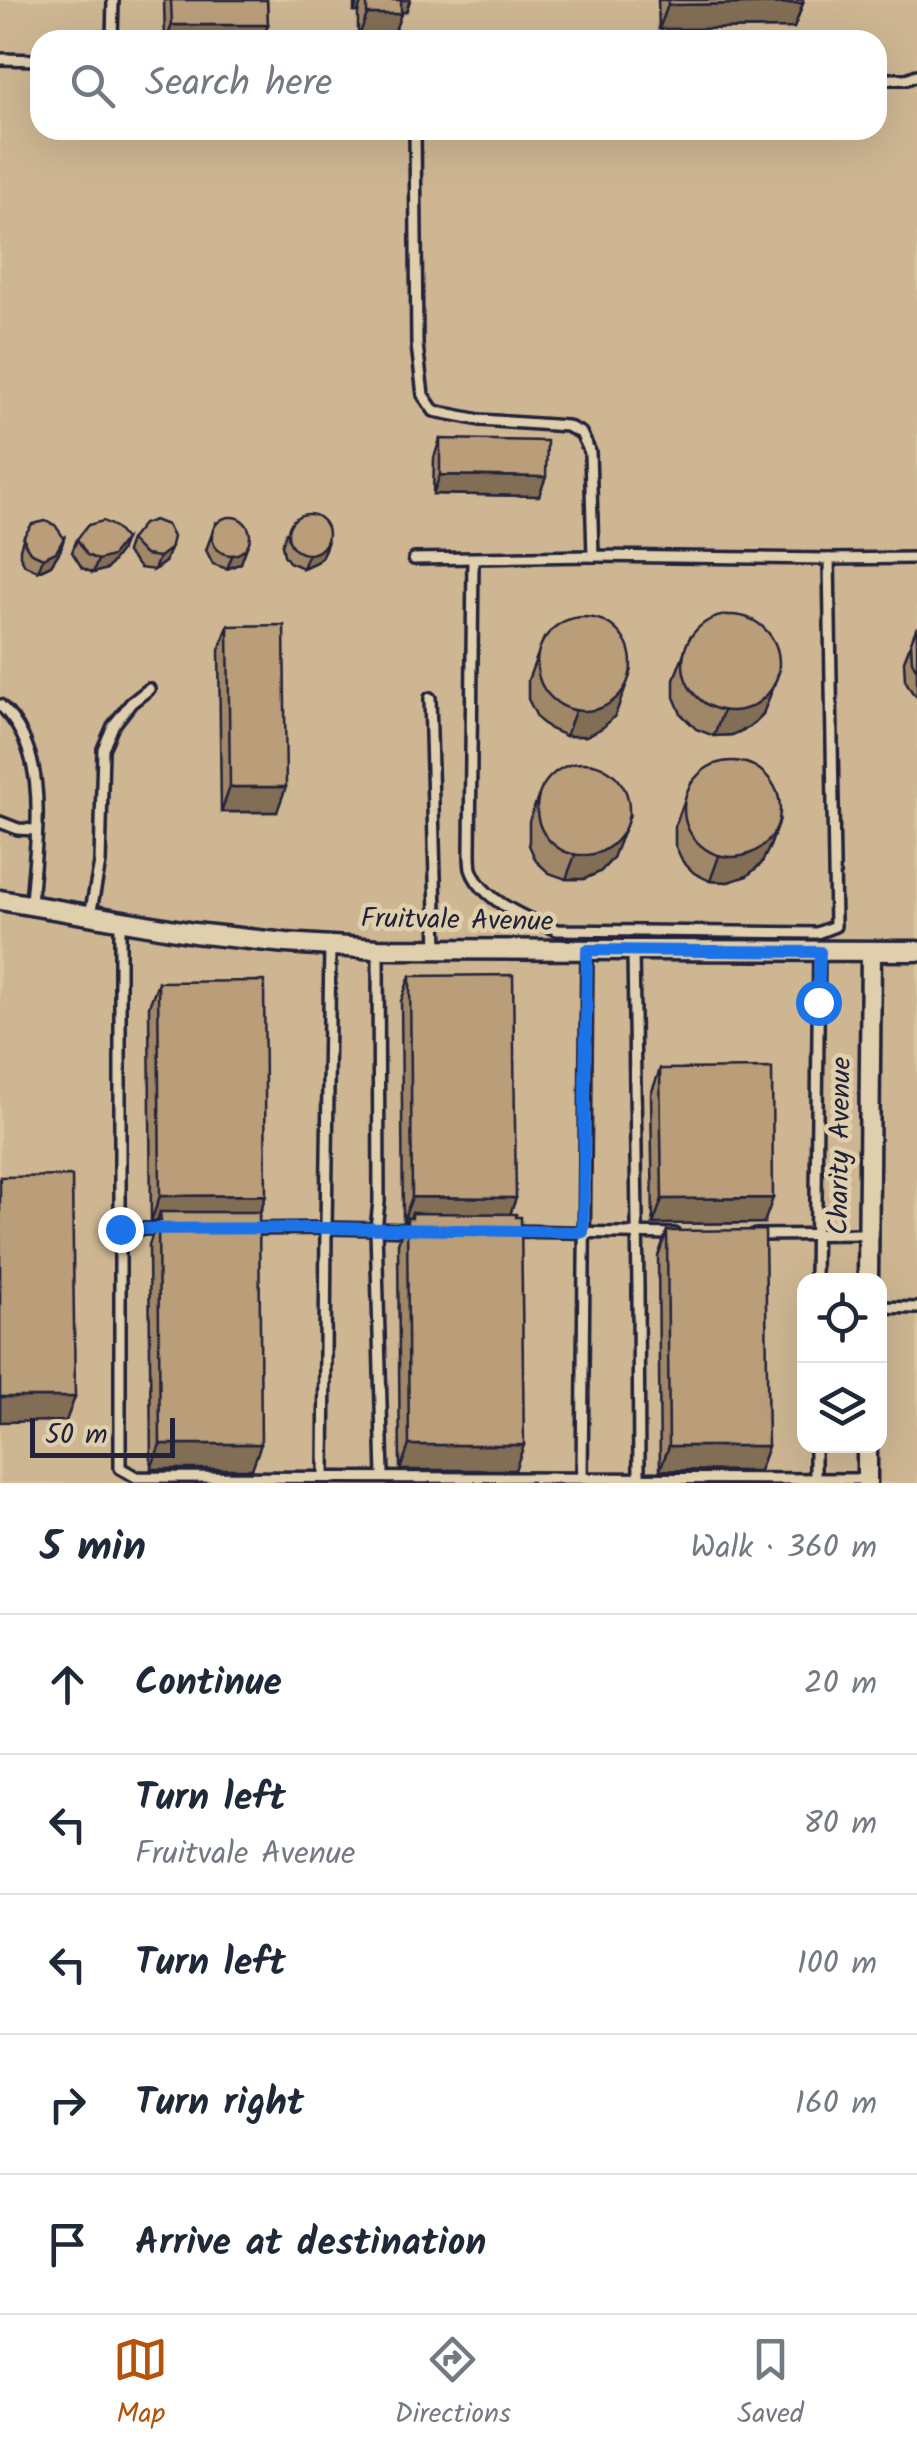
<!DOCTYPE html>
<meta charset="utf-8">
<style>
:root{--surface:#fff;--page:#f6f6f7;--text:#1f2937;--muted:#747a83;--line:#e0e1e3;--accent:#b45309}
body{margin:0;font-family:Kalam,sans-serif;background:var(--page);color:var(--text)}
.controls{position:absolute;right:30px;bottom:30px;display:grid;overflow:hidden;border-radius:20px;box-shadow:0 10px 40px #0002}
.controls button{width:90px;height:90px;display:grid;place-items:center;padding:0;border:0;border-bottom:2px solid var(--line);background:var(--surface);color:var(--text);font:50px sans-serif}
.scale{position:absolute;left:30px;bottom:25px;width:145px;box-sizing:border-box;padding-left:10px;border:5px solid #22223b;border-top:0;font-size:28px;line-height:35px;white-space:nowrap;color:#22223b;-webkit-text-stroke:8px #e0cfac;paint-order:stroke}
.stop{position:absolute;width:30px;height:30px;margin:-22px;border:8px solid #1a73e8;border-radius:50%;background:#fff}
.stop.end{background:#1a73e8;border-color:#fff;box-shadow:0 2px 10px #0008}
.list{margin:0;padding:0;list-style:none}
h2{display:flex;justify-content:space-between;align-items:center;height:130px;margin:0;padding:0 40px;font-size:42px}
h2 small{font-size:32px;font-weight:400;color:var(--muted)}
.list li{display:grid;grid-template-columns:65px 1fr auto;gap:30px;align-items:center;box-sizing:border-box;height:140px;padding:0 40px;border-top:2px solid var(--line)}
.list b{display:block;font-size:38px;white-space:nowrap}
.list p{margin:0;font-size:32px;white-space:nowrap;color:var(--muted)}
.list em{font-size:32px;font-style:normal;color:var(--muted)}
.icon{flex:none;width:55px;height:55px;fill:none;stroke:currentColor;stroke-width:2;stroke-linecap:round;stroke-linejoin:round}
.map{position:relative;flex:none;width:917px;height:1483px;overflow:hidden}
.search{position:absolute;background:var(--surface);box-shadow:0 10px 40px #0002;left:30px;right:30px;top:30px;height:110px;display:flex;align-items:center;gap:25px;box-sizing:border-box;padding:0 35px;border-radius:30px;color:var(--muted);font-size:38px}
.sheet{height:830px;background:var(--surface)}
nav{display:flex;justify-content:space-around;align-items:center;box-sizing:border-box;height:140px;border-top:2px solid var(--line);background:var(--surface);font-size:28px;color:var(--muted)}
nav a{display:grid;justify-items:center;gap:5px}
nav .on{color:var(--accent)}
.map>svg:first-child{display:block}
</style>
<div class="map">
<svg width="917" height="1483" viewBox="0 0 917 1483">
<rect width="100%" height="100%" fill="#dbc59f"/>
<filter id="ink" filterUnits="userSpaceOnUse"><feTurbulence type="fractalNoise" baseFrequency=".01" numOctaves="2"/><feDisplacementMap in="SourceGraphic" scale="20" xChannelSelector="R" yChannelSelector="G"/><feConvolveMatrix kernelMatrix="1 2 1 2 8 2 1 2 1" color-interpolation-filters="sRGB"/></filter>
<g filter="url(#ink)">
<path fill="#ceb692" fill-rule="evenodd" d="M0 0H917V1483H0ZM40 40H877V130H40ZM804 1280H880V1446H804Z"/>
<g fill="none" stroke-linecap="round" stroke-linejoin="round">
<g stroke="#22223b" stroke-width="16">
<g id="service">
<polyline points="112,40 113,0"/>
<polyline points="0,59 40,60"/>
<polyline points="877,79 907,79 917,75"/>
<path d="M415 130 417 345 423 395 434 411 480 420 567 426 581 433 590 452 593 556 829 559 835 926 817 933 557 930C529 920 481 900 471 869 470 863 470 857 470 852L473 559"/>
<polyline points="414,559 593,556"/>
<polyline points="829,559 917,558"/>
<polyline points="430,698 437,949"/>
<path d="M0 705C53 755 35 839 31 904"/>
<polyline points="0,822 18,829 35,830"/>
<polyline points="90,915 100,863 103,749 113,726 131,703 149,689"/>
<polyline points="120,921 120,1468 136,1477 867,1479"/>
<polyline points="330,946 326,1228 376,1229 379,1202 378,950"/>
<polyline points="633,950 638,1287 639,1478"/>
<polyline points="120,1229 162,1229"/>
<polyline points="248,1229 326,1228 324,1477"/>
<polyline points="511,1231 675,1234"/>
<polyline points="756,1235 868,1234"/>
<polyline points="815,1280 819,951"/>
<polyline points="880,1307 917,1308"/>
<polyline points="815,1446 815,1480"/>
<polyline points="383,1476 376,1229 410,1230"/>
<polyline points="582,1478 587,950"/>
</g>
</g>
<g stroke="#22223b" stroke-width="25">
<g id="minor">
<polyline points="0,900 194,933 286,943 378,949 917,951"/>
<polyline points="868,1280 871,952"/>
<polyline points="867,1483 867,1446"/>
</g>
</g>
<use href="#service" stroke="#e0cfac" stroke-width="9"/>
<use href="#minor" stroke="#e0cfac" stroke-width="18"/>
</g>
<g fill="#a08768" stroke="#22223b" stroke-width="2.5">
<polygon points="164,0 267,0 268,25 262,40 165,40"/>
<polygon points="354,0 410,0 406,12 401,12 392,39 358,39 358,12 354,12"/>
<polygon points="658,0 803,0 803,3 794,28 659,29"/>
<polygon points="440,439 539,496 433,494 434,458"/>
<polygon points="216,523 241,563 227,569 213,564 206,550"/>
<polygon points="286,532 327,543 322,556 318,561 303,568 289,562 284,555 282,545"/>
<polygon points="24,536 64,538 60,551 51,565 38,571 25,565 20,556 20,549"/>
<polygon points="77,539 120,552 107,569 93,573 82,568 72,552"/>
<polygon points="130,540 165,562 154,570 140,568 126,552"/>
<polygon points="228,626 277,812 221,812 219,650"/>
<polygon points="917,627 917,697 912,692 905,680 904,661"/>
<polygon points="690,637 763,714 750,727 732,735 714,736 696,729 681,714 674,697 674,679"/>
<polygon points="544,638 615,716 602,728 586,736 566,736 550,729 538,719 528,699 528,680"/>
<polygon points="691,783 779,821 770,846 761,864 747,876 728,882 710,881 694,873 683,862 675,845 675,826"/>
<polygon points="538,797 613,858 600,872 584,879 566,879 549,873 536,861 529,845 529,821"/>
<polygon points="410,976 516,1198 510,1214 515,1470 400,1470 398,1243 406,1221 403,1221 401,1001"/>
<polygon points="158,982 266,1195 259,1217 252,1469 151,1469 149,1245 157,1221 151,1221 149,1006"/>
<polygon points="660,1069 764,1223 653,1224 651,1094"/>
<polygon points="667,1231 768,1446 759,1471 660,1470 658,1256"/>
</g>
<g fill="#826e55" stroke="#22223b" stroke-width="2.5">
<polygon points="358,0 362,0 358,12 354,12"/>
<polygon points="396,0 410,0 406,12 392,12"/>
<polygon points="803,3 794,28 659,29 668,5"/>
<polygon points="367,14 401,14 392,39 358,39"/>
<polygon points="172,25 268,25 262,40 166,40"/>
<polygon points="440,475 546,477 539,496 433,494"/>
<polygon points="251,536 241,563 227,569 232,556"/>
<polygon points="64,538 60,551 51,565 38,571 43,558"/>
<polygon points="125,539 120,552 107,569 93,573 98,560"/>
<polygon points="327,543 322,556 318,561 303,568 308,555"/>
<polygon points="170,549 165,562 154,570 159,557"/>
<polygon points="631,672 615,716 602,728 586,736 566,736 575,711"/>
<polygon points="779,672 763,714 750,727 732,735 714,736 723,711"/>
<polygon points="230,787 286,787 277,812 221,812"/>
<polygon points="629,817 613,858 600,872 584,879 566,879 575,855"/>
<polygon points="779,821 770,846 761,864 747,876 728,882 710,881 719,856"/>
<polygon points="266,1195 257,1220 160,1212 157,1221 151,1221 160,1196"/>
<polygon points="412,1197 516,1198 507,1223 412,1213 409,1221 407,1218 406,1221 403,1221"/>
<polygon points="773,1198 764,1223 653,1224 662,1199"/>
<polygon points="0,1397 75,1397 66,1421 0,1422"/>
<polygon points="160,1444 261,1444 252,1469 151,1469"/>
<polygon points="409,1445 524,1445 515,1470 400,1470"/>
<polygon points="669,1446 768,1446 759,1471 660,1470"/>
</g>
<g fill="#ba9d79" stroke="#22223b" stroke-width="2.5">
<polygon points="171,0 267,0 268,25 172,25"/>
<rect x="367" y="0" width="34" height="14"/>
<polygon points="668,0 803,0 803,3 668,5"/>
<polygon points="440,439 547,441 546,477 440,475"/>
<circle cx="308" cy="534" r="20"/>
<circle cx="231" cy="536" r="19"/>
<polygon points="154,520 167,525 173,537 170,549 159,557 145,555 130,540 143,524"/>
<polygon points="45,521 55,525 64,538 56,552 43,558 30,552 25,544 24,536 32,524"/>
<polygon points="103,521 115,527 125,539 112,556 98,560 87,555 77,539 88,525"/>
<circle cx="731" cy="663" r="48"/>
<circle cx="584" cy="664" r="47"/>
<polygon points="284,625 286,787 230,787 228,626"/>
<polygon points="917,627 917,670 912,661 911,642"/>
<circle cx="732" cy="809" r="48"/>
<circle cx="583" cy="809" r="46"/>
<polygon points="513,975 516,1198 412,1197 410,976"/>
<polygon points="264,981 266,1195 160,1196 158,982"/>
<polygon points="772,1068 773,1198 662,1199 660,1069"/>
<polygon points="72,1176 75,1397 0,1397 0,1177"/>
<polygon points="160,1212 259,1212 261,1444 160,1444 158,1221 161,1221"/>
<polygon points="412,1213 516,1214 516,1217 521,1217 524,1445 409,1445 407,1218 412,1218"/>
<polygon points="765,1230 768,1446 669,1446 667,1231"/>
<polygon points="532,1482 532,1483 428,1483"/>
</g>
</g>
<g fill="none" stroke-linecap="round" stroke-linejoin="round" filter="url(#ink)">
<polyline stroke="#1a73e8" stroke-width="12" points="120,1229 326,1228 583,1232 587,950 820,952 818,1002"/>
</g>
<g text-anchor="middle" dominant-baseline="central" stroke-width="9" stroke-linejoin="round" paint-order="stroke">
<g font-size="28" fill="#22223b" stroke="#e0cfac">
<text transform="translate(457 921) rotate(1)">Fruitvale Avenue</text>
<text transform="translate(841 1146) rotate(-89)">Charity Avenue</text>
</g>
</g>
</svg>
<div class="controls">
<button><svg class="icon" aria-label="locate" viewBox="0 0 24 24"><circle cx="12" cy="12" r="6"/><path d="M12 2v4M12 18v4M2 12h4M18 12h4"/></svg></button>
<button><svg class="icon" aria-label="layers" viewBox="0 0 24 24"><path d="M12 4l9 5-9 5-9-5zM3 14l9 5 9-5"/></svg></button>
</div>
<div class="scale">50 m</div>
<div class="stop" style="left:818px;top:1002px"></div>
<div class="stop end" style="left:120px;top:1229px"></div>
<div class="search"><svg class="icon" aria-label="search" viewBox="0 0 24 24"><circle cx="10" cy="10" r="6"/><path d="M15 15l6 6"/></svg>Search here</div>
</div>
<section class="sheet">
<h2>5 min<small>Walk · 360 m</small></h2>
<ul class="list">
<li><svg class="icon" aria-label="ahead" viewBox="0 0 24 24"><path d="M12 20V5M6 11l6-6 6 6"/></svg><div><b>Continue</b></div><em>20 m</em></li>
<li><svg class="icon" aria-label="left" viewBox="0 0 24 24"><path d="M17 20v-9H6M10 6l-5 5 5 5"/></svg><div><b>Turn left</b><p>Fruitvale Avenue</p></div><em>80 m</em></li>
<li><svg class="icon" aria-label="left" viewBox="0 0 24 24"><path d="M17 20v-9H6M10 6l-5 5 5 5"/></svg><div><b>Turn left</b></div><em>100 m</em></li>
<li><svg class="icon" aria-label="right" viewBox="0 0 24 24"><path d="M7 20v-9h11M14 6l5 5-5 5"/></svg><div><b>Turn right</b></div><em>160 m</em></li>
<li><svg class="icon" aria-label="arrive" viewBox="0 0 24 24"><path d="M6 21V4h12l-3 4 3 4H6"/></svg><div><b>Arrive at destination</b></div></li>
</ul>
</section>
<nav>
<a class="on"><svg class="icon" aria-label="map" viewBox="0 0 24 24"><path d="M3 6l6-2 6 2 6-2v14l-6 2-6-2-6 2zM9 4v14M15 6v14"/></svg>Map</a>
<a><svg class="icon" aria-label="directions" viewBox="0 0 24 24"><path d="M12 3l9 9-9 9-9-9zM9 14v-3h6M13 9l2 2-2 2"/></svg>Directions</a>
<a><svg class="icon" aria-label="saved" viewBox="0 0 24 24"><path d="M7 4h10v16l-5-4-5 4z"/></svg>Saved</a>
</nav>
